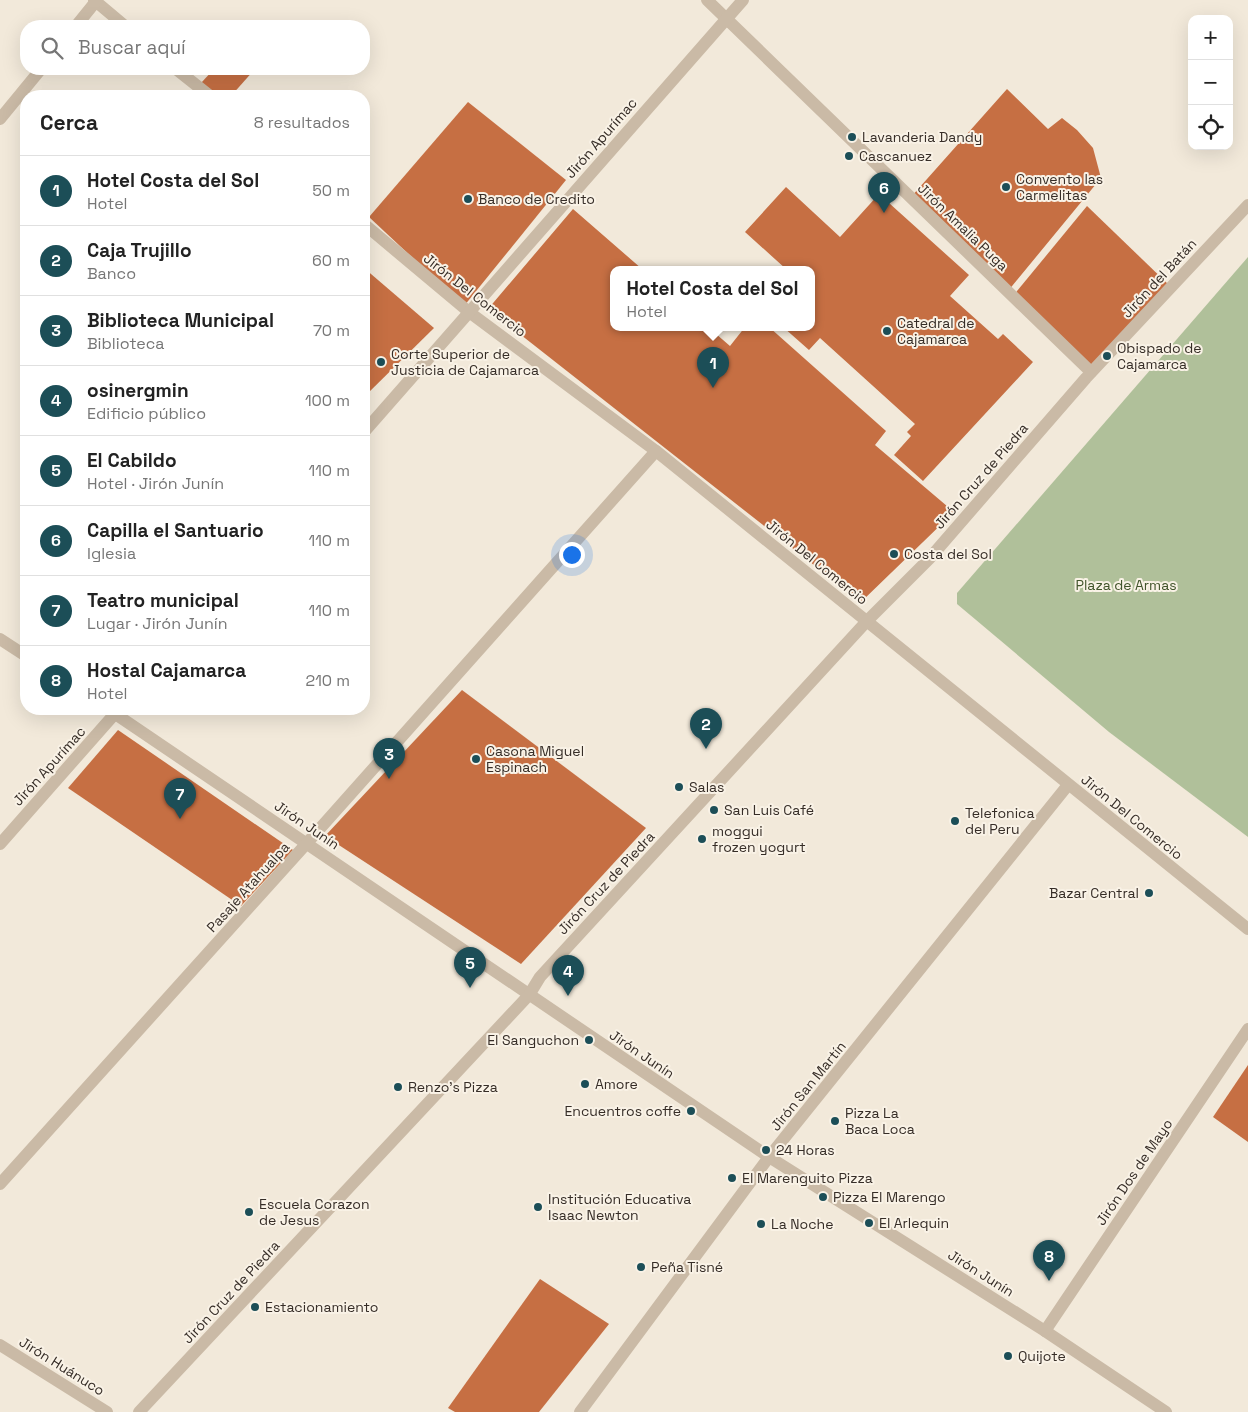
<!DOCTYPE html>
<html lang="es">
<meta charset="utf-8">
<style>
:root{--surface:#fff;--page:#f6f6f6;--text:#222;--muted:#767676;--line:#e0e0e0;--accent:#1c4e57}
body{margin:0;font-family:"Space Grotesk",sans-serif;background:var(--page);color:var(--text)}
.controls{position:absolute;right:15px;top:15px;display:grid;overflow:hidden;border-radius:10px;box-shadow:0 5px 20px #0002}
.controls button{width:45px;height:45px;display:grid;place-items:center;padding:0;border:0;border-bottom:1px solid var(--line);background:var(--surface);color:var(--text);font:25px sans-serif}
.you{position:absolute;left:571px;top:554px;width:18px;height:18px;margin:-12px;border:4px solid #fff;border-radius:50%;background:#1a73e8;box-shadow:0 0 0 8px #1a73e833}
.badge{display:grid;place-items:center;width:32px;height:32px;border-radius:50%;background:var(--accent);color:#fff;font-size:16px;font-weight:700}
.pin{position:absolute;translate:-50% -41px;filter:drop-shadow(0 1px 2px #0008)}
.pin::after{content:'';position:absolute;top:26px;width:18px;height:15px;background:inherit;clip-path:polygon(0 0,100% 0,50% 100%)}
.popup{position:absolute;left:610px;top:266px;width:205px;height:65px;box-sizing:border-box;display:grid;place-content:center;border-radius:10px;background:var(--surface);filter:drop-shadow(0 1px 4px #0005);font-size:16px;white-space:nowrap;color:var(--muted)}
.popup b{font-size:19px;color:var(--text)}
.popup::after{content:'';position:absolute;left:50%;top:100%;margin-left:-10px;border:10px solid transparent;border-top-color:var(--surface)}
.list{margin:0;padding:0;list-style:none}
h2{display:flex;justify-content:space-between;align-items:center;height:65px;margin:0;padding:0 20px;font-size:21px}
h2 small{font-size:16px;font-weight:400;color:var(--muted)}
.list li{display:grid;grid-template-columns:32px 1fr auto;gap:15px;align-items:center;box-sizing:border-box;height:70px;padding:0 20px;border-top:1px solid var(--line)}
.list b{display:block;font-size:19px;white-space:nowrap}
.list p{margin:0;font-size:16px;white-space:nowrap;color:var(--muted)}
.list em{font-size:16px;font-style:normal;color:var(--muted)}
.icon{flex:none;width:28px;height:28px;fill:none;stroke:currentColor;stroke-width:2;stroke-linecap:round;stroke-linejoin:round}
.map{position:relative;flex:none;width:1248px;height:1412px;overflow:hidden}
.search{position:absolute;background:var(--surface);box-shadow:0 5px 20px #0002;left:20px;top:20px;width:350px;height:55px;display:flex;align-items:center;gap:12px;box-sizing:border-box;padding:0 18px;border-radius:20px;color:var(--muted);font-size:19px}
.panel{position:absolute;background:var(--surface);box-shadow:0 5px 20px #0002;left:20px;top:90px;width:350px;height:625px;border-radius:20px}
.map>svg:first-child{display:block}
</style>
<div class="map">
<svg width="1248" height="1412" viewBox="0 0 1248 1412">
<rect width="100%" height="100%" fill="#f2e9da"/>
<polygon fill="#b0c09a" points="1248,257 1248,837 1109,732 957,604 957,593"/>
<g fill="#c66f43">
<polygon points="214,69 255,69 231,96 216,96 201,83"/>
<polygon points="1007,89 1048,129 1062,118 1077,130 1093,148 1101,178 1008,291 911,197"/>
<polygon points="468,102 566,180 464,306 369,217"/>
<polygon points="786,187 840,237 879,194 969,275 950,296 998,339 1003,334 1033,362 923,481 894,455 911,436 907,432 915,424 820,338 809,350 783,327 812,327 812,269 786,269 745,232"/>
<polygon points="1087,206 1171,287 1091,372 1013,296"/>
<polygon points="573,209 642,269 614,269 614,327 708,327 730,346 745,327 769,327 886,431 875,445 954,512 861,602 488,309"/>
<polygon points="364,268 434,328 364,397"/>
<polygon points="462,690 646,828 521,964 325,836"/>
<polygon points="118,730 293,850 241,906 68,788"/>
<polygon points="1248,1065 1248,1142 1213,1117"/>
<polygon points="540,1279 609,1324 539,1412 455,1412 448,1408"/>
</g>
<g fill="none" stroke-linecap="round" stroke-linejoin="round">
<g stroke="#cabaa6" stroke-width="12">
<polyline points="94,0 125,26"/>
<polyline points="707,0 1091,372"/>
<polyline points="76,26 97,0"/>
<polyline points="176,69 210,96"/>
<polyline points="0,119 41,69"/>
<polyline points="364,224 469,312 656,451 1248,929"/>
<polyline points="364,432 743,0"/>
<polyline points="0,639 26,656"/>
<polyline points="108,709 769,1157 1045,1331 1166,1412"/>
<polyline points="0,844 119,709"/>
<polyline points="0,1184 307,843 656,451"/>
<polyline points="1045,1331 1248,1029"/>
<polyline points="0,1345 107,1412"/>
<polyline points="139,1412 529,995 540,977 867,621 929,559 1086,378 1248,205"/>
<polyline points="580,1412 769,1157 1068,785"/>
</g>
</g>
<g fill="#1c4e57" stroke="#f9f2e6" stroke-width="2">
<circle cx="852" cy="137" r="5"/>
<circle cx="849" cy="156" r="5"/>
<circle cx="1006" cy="187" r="5"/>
<circle cx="468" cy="199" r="5"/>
<circle cx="887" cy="331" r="5"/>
<circle cx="1107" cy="356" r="5"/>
<circle cx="381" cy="362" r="5"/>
<circle cx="894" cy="554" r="5"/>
<circle cx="476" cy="759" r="5"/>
<circle cx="679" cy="787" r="5"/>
<circle cx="714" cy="810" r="5"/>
<circle cx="955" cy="821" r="5"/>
<circle cx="702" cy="839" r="5"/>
<circle cx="1149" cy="893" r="5"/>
<circle cx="589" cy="1040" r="5"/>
<circle cx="585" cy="1084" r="5"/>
<circle cx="398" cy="1087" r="5"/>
<circle cx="691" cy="1111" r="5"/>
<circle cx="835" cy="1121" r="5"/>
<circle cx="766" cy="1150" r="5"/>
<circle cx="732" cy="1178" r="5"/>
<circle cx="823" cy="1197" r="5"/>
<circle cx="538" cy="1207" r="5"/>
<circle cx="249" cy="1212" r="5"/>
<circle cx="869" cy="1223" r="5"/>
<circle cx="761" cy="1224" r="5"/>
<circle cx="641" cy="1267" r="5"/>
<circle cx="255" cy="1307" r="5"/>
<circle cx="1008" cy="1356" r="5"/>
</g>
<g text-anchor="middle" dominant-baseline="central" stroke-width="4" stroke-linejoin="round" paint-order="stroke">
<g font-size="14" fill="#362d27" stroke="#f9f2e6" text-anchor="start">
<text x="862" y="137">Lavanderia Dandy</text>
<text x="859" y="156">Cascanuez</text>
<text x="1016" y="179">Convento las<tspan x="1016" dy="16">Carmelitas</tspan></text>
<text x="478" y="199">Banco de Credito</text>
<text x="897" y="323">Catedral de<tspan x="897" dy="16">Cajamarca</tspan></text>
<text x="1117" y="348">Obispado de<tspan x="1117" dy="16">Cajamarca</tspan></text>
<text x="391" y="354">Corte Superior de<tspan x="391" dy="16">Justicia de Cajamarca</tspan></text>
<text x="904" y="554">Costa del Sol</text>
<text x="486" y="751">Casona Miguel<tspan x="486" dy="16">Espinach</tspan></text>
<text x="689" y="787">Salas</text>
<text x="724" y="810">San Luis Café</text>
<text x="965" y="813">Telefonica<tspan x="965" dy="16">del Peru</tspan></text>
<text x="712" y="831">moggui<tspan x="712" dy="16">frozen yogurt</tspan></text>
<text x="1139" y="893" text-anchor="end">Bazar Central</text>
<text x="579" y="1040" text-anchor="end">El Sanguchon</text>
<text x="595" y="1084">Amore</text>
<text x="408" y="1087">Renzo's Pizza</text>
<text x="681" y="1111" text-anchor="end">Encuentros coffe</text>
<text x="845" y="1113">Pizza La<tspan x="845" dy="16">Baca Loca</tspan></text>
<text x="776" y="1150">24 Horas</text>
<text x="742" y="1178">El Marenguito Pizza</text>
<text x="833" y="1197">Pizza El Marengo</text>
<text x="548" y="1199">Institución Educativa<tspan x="548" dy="16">Isaac Newton</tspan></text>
<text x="259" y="1204">Escuela Corazon<tspan x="259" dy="16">de Jesus</tspan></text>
<text x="879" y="1223">El Arlequin</text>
<text x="771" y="1224">La Noche</text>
<text x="651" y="1267">Peña Tisné</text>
<text x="265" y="1307">Estacionamiento</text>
<text x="1018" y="1356">Quijote</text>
</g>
<g font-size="14" fill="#362d27" stroke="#f9f2e6">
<text transform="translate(601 138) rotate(-49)">Jirón Apurímac</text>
<text transform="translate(963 227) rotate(44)">Jirón Amalia Puga</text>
<text transform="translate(1159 278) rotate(-47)">Jirón del Batán</text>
<text transform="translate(475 295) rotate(38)">Jirón Del Comercio</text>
<text transform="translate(981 476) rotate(-49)">Jirón Cruz de Piedra</text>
<text transform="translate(817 562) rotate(39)">Jirón Del Comercio</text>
<text transform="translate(49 766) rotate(-48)">Jirón Apurímac</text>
<text transform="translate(1132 817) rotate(39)">Jirón Del Comercio</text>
<text transform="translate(307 825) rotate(34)">Jirón Junín</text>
<text transform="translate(606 883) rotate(-47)">Jirón Cruz de Piedra</text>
<text transform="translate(248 887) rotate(-48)">Pasaje Atahualpa</text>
<text transform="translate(642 1054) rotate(34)">Jirón Junín</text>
<text transform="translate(808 1086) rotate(-51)">Jirón San Martín</text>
<text transform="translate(1134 1172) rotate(-56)">Jirón Dos de Mayo</text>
<text transform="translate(981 1273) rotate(32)">Jirón Junín</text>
<text transform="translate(231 1292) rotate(-47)">Jirón Cruz de Piedra</text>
<text transform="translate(62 1366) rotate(32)">Jirón Huánuco</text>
</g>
<g font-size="14" fill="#41542b" stroke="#f9f2e6">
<text x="1126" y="585">Plaza de Armas</text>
</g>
</g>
</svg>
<div class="controls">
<button>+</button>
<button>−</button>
<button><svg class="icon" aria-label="locate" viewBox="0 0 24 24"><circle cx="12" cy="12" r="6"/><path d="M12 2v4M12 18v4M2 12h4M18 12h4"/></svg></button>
</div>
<div class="you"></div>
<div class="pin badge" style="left:713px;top:388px">1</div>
<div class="popup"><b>Hotel Costa del Sol</b>Hotel</div>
<div class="pin badge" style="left:706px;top:749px">2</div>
<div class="pin badge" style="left:389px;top:779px">3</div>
<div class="pin badge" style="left:568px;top:996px">4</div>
<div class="pin badge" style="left:470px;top:988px">5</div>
<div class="pin badge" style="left:884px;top:213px">6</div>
<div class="pin badge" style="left:180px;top:819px">7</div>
<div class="pin badge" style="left:1049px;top:1281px">8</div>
<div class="search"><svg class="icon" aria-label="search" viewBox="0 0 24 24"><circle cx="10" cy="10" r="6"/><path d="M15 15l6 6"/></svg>Buscar aquí</div>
<section class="panel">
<h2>Cerca<small>8 resultados</small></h2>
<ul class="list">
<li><span class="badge">1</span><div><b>Hotel Costa del Sol</b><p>Hotel</p></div><em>50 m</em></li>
<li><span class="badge">2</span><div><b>Caja Trujillo</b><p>Banco</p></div><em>60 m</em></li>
<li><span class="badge">3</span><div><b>Biblioteca Municipal</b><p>Biblioteca</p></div><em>70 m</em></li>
<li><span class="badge">4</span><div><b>osinergmin</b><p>Edificio público</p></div><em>100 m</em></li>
<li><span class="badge">5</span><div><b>El Cabildo</b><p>Hotel · Jirón Junín</p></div><em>110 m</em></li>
<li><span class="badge">6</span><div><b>Capilla el Santuario</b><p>Iglesia</p></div><em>110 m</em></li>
<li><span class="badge">7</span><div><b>Teatro municipal</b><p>Lugar · Jirón Junín</p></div><em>110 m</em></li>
<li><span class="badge">8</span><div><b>Hostal Cajamarca</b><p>Hotel</p></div><em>210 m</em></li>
</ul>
</section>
</div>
